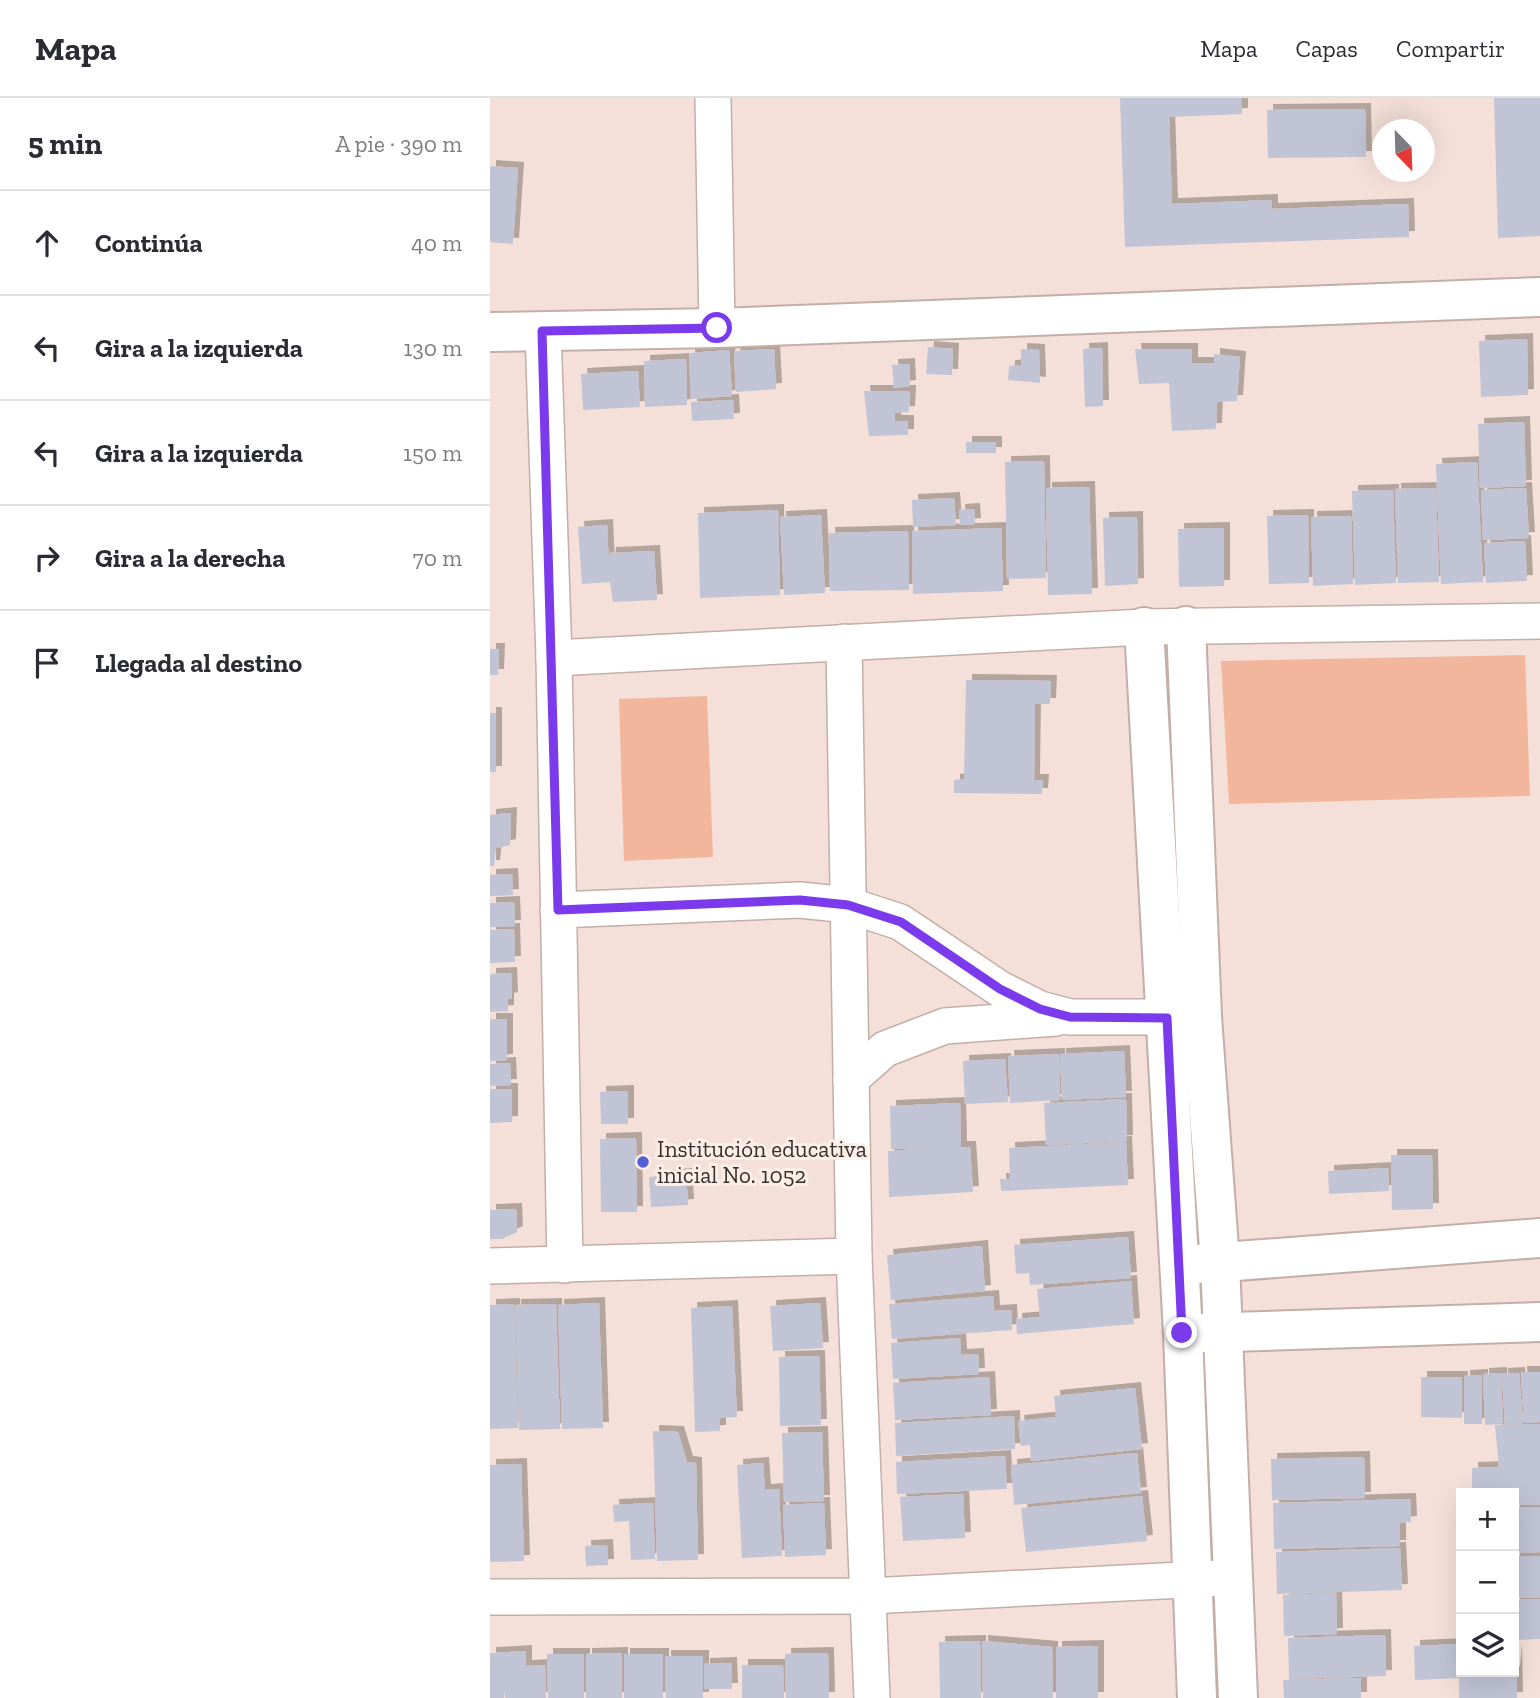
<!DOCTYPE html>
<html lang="es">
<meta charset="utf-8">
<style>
:root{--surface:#fff;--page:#f2f2f3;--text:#2b2b33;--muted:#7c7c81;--line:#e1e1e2}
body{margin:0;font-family:"Zilla Slab",serif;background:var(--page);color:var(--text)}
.controls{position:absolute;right:21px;bottom:21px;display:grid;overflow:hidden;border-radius:0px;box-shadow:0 7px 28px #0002}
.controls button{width:63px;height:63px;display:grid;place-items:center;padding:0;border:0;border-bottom:2px solid var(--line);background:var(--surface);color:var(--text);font:35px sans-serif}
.compass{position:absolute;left:882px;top:21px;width:63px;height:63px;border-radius:50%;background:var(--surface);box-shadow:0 7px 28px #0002;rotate:157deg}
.stop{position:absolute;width:21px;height:21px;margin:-16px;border:5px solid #7c3aed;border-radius:50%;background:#fff}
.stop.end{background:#7c3aed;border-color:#fff;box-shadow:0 2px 7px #0008}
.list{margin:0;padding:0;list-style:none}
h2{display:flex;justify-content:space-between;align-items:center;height:91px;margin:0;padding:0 28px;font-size:30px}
h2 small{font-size:23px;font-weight:400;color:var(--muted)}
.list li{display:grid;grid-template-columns:46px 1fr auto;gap:21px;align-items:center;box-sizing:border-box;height:105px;padding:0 28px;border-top:2px solid var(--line)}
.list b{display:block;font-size:26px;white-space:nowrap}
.list em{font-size:23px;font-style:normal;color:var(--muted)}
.icon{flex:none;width:38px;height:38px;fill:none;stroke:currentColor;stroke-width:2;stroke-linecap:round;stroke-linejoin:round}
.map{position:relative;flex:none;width:1050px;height:1600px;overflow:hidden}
header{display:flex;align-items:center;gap:42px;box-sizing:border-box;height:98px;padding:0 35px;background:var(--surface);border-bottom:2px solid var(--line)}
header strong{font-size:33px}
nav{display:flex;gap:38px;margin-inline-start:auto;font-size:24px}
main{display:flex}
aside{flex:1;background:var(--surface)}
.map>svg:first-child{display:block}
</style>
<header>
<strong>Mapa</strong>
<nav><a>Mapa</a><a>Capas</a><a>Compartir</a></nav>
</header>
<main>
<aside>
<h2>5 min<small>A pie · 390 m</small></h2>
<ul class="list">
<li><svg class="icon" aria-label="ahead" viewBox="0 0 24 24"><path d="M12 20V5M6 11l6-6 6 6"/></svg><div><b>Continúa</b></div><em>40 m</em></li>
<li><svg class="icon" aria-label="left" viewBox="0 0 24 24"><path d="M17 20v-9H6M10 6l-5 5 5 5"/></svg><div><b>Gira a la izquierda</b></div><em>130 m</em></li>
<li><svg class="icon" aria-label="left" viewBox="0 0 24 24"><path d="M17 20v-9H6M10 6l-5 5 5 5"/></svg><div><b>Gira a la izquierda</b></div><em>150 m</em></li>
<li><svg class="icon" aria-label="right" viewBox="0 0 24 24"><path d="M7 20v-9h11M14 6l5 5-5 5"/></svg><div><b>Gira a la derecha</b></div><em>70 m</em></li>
<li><svg class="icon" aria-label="arrive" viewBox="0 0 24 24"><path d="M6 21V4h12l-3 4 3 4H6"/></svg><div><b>Llegada al destino</b></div></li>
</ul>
</aside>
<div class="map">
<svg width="1050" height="1600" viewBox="0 0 1050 1600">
<defs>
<filter id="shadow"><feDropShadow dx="6" dy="-6" stdDeviation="0" flood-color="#0004"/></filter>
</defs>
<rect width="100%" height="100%" fill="#f4e0d8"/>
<g fill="#f2b69d">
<polygon points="1035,557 1040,698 739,706 731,563"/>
<polygon points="217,598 223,759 134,763 129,601"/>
</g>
<g fill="#c0c4d5" filter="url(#shadow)">
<polygon points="630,0 752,0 752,16 679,19 682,106 782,102 782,111 918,106 919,139 635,149"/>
<polygon points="1004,0 1050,0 1050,138 1008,140"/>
<polygon points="875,11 876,59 778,60 777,12"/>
<polygon points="0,68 28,70 23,146 0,144"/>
<polygon points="1037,241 1038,297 991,299 989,243"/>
<polygon points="438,249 463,251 462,277 436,276"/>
<polygon points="612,250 613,308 595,309 593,251"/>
<polygon points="284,251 286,291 246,294 244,253"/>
<polygon points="531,251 549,252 550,285 518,282 519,268 531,267"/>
<polygon points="645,251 702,251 702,265 724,265 724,256 750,259 747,303 727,304 726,331 682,333 679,285 649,286"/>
<polygon points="239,252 242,298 201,301 199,255"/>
<polygon points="196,261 197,307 155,309 154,263"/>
<polygon points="419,266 420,288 404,290 402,267"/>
<polygon points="148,273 150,309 93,312 91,276"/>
<polygon points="374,293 420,293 419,314 405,315 405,323 418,323 418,337 379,338"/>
<polygon points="243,302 244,321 202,323 201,304"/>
<polygon points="1034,324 1036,388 990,390 988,326"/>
<rect x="476" y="344" width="30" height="11"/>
<polygon points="554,363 556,480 517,481 515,364"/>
<polygon points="987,364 993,484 951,486 946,366"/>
<polygon points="599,389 602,496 558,497 556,390"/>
<polygon points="946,390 949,484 908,485 905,391"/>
<polygon points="1036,390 1039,440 993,442 991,392"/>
<polygon points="903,392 906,485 865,487 862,393"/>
<polygon points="464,400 466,427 423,429 422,402"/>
<polygon points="484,411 485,426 470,427 469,412"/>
<polygon points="288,412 290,497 210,500 208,415"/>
<polygon points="331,417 335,495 294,497 290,419"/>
<polygon points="818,417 819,485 779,486 777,418"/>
<polygon points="861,418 863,486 823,488 821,419"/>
<polygon points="647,419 648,486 615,488 613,420"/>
<polygon points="117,427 119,469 120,455 164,453 167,502 123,504 120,484 92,486 88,429"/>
<polygon points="511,430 513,493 423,496 422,433"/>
<polygon points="734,430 734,488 689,489 688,431"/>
<polygon points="418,433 419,492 340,493 339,435"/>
<polygon points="1035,443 1037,483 996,485 994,445"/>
<polygon points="0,551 9,551 8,577 0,577"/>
<polygon points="476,582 561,583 560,606 545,606 544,682 553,682 552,696 464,695 464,682 474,681"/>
<rect x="0" y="615" width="6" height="59"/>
<polygon points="21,715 20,747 6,750 4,768 0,768 0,717"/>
<polygon points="22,776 23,797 0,798 0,777"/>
<polygon points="24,804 25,828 0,829 0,805"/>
<polygon points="24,831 25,864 0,865 0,832"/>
<polygon points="21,875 22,900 18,901 18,913 0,914 0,876"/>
<polygon points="0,921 17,921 17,962 0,963"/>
<polygon points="634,953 636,999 572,1002 570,956"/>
<polygon points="569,956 570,1002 520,1005 518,958"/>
<polygon points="515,961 518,1004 475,1006 473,963"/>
<polygon points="20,965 21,987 0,988 0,966"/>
<polygon points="0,991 22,991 22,1024 0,1025"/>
<polygon points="138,993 138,1026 111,1026 110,994"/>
<polygon points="636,1001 637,1043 556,1047 554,1005"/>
<polygon points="470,1005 471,1049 480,1049 483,1094 399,1099 398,1053 446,1050 401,1051 400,1008"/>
<polygon points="146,1040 147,1114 111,1114 110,1041"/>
<polygon points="636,1044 638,1087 511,1093 510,1081 520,1081 519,1050"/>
<polygon points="901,1057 942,1057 943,1111 902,1112"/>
<polygon points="898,1070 899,1093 839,1096 838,1073"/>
<polygon points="196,1076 198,1107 161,1109 159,1079"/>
<polygon points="26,1111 27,1134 12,1141 0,1141 0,1112"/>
<polygon points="638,1139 641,1180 540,1187 539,1175 526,1176 524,1147"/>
<polygon points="492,1148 495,1193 401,1202 397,1157"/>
<polygon points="641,1183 644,1226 527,1236 526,1221 550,1219 547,1191"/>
<polygon points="503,1198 504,1213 521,1212 522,1232 402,1241 399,1206"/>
<polygon points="109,1205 113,1330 72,1331 68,1207"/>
<polygon points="330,1205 333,1250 283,1253 280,1208"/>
<polygon points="24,1206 28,1330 0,1331 0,1207"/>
<polygon points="66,1206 70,1331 29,1332 25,1207"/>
<polygon points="242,1208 247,1319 230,1320 230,1333 205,1334 201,1210"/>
<polygon points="470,1240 471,1257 488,1256 489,1276 403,1281 401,1245"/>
<polygon points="329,1258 331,1327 290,1328 289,1259"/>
<polygon points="1031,1274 1050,1274 1050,1324 1034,1325"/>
<polygon points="1011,1275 1013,1326 995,1327 993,1276"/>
<polygon points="1029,1275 1033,1325 1015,1327 1012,1276"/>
<polygon points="992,1277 992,1326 974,1326 974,1278"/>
<polygon points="499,1279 501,1317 405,1322 403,1285"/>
<polygon points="931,1279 972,1279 972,1320 931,1319"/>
<polygon points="645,1290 652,1351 541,1363 540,1347 531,1348 528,1323 566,1319 564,1298"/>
<polygon points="524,1318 525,1351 406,1358 405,1325"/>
<polygon points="1050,1326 1050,1407 1024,1407 1024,1395 982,1395 982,1370 1009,1369 1005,1327"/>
<polygon points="163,1333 188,1334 197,1364 206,1365 208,1462 167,1463"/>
<polygon points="332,1334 334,1403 294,1404 292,1335"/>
<polygon points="647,1355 651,1395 524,1407 521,1367"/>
<polygon points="515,1358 517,1391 407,1396 406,1364"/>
<polygon points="874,1359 875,1400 782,1402 781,1361"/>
<polygon points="273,1365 275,1392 289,1391 292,1458 252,1460 247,1367"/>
<polygon points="31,1366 34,1463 0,1464 0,1367"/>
<polygon points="473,1396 475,1440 413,1443 410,1399"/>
<polygon points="652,1398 657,1443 536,1454 531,1410"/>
<polygon points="920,1401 921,1424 910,1425 910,1448 784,1451 783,1405"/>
<polygon points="163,1405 165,1461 141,1462 139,1423 124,1424 123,1407"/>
<polygon points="334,1405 336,1457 295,1459 293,1407"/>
<polygon points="1024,1409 1050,1409 1050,1454 1024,1455"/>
<polygon points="117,1447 118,1467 96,1468 95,1448"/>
<polygon points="910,1450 912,1492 787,1496 786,1454"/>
<rect x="1024" y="1458" width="26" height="42"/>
<polygon points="846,1495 847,1536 794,1538 793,1497"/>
<polygon points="1050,1501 1050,1541 1024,1542 1024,1502"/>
<polygon points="895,1537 896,1578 799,1581 798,1540"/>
<polygon points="490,1543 491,1600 450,1600 449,1544"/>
<polygon points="492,1543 562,1549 563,1600 493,1600"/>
<polygon points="971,1546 971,1574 1024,1574 1026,1551 1027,1600 969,1600 969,1580 925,1582 924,1548"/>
<polygon points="608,1548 608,1600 566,1600 566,1549"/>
<polygon points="36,1553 36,1568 55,1567 56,1600 15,1600 15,1590 14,1600 0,1600 0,1555"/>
<polygon points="132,1555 132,1600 96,1600 96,1556"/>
<polygon points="338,1555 339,1600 296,1600 295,1556"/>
<polygon points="57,1556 94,1556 94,1600 58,1600"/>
<rect x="134" y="1556" width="39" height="44"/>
<polygon points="175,1558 213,1558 213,1600 176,1600"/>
<polygon points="241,1565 242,1591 214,1591 214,1566"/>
<polygon points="252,1567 293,1567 294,1600 252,1600"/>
<polygon points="871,1580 871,1600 794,1600 793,1582"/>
</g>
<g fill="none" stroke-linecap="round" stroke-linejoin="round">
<g stroke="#c2afa7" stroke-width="38">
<g id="minor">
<polyline points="223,0 227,230"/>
<polyline points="53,233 64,560 75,1167"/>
<polyline points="354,544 364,1158 382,1600"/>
<polyline points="64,560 654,529 1050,523"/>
<polyline points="68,812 310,802 358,807 410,824 510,891 550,911 580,919 704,919"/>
<polyline points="361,981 395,951 455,928 566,920"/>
<polyline points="0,1168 364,1158"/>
<polyline points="0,1499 379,1498 731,1480"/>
</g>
</g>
<g stroke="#c2afa7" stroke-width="42">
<g id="tertiary">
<polyline points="0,234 227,230 1050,199"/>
<polyline points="696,528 712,919 730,1164 748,1600"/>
<polyline points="654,529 693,1235 707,1600"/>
<polyline points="707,1166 1050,1140"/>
<polyline points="709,1235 1050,1224"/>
</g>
</g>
<use href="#minor" stroke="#fff" stroke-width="35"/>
<use href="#tertiary" stroke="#fff" stroke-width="38"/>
</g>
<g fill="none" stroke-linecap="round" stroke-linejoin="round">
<polyline stroke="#7c3aed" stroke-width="9" points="227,230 52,233 68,812 310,802 358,807 411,824 510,891 550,911 580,919 677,920 692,1235"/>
</g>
<circle fill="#5460d7" stroke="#feeee8" stroke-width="2.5" cx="153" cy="1064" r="7"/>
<g text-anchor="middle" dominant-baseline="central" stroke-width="6" stroke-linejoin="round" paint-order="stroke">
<g font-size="23" fill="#362f2c" stroke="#feeee8" text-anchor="start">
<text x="167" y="1051">Institución educativa<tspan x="167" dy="26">inicial No. 1052</tspan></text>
</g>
</g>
</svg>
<div class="controls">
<button>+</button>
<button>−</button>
<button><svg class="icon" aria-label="layers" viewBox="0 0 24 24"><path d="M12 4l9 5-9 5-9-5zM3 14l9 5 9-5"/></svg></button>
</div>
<svg class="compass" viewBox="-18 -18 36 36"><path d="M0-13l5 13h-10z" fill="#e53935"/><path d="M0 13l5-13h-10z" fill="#7c7c81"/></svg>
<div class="stop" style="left:227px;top:230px"></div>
<div class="stop end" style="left:692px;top:1235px"></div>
</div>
</main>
